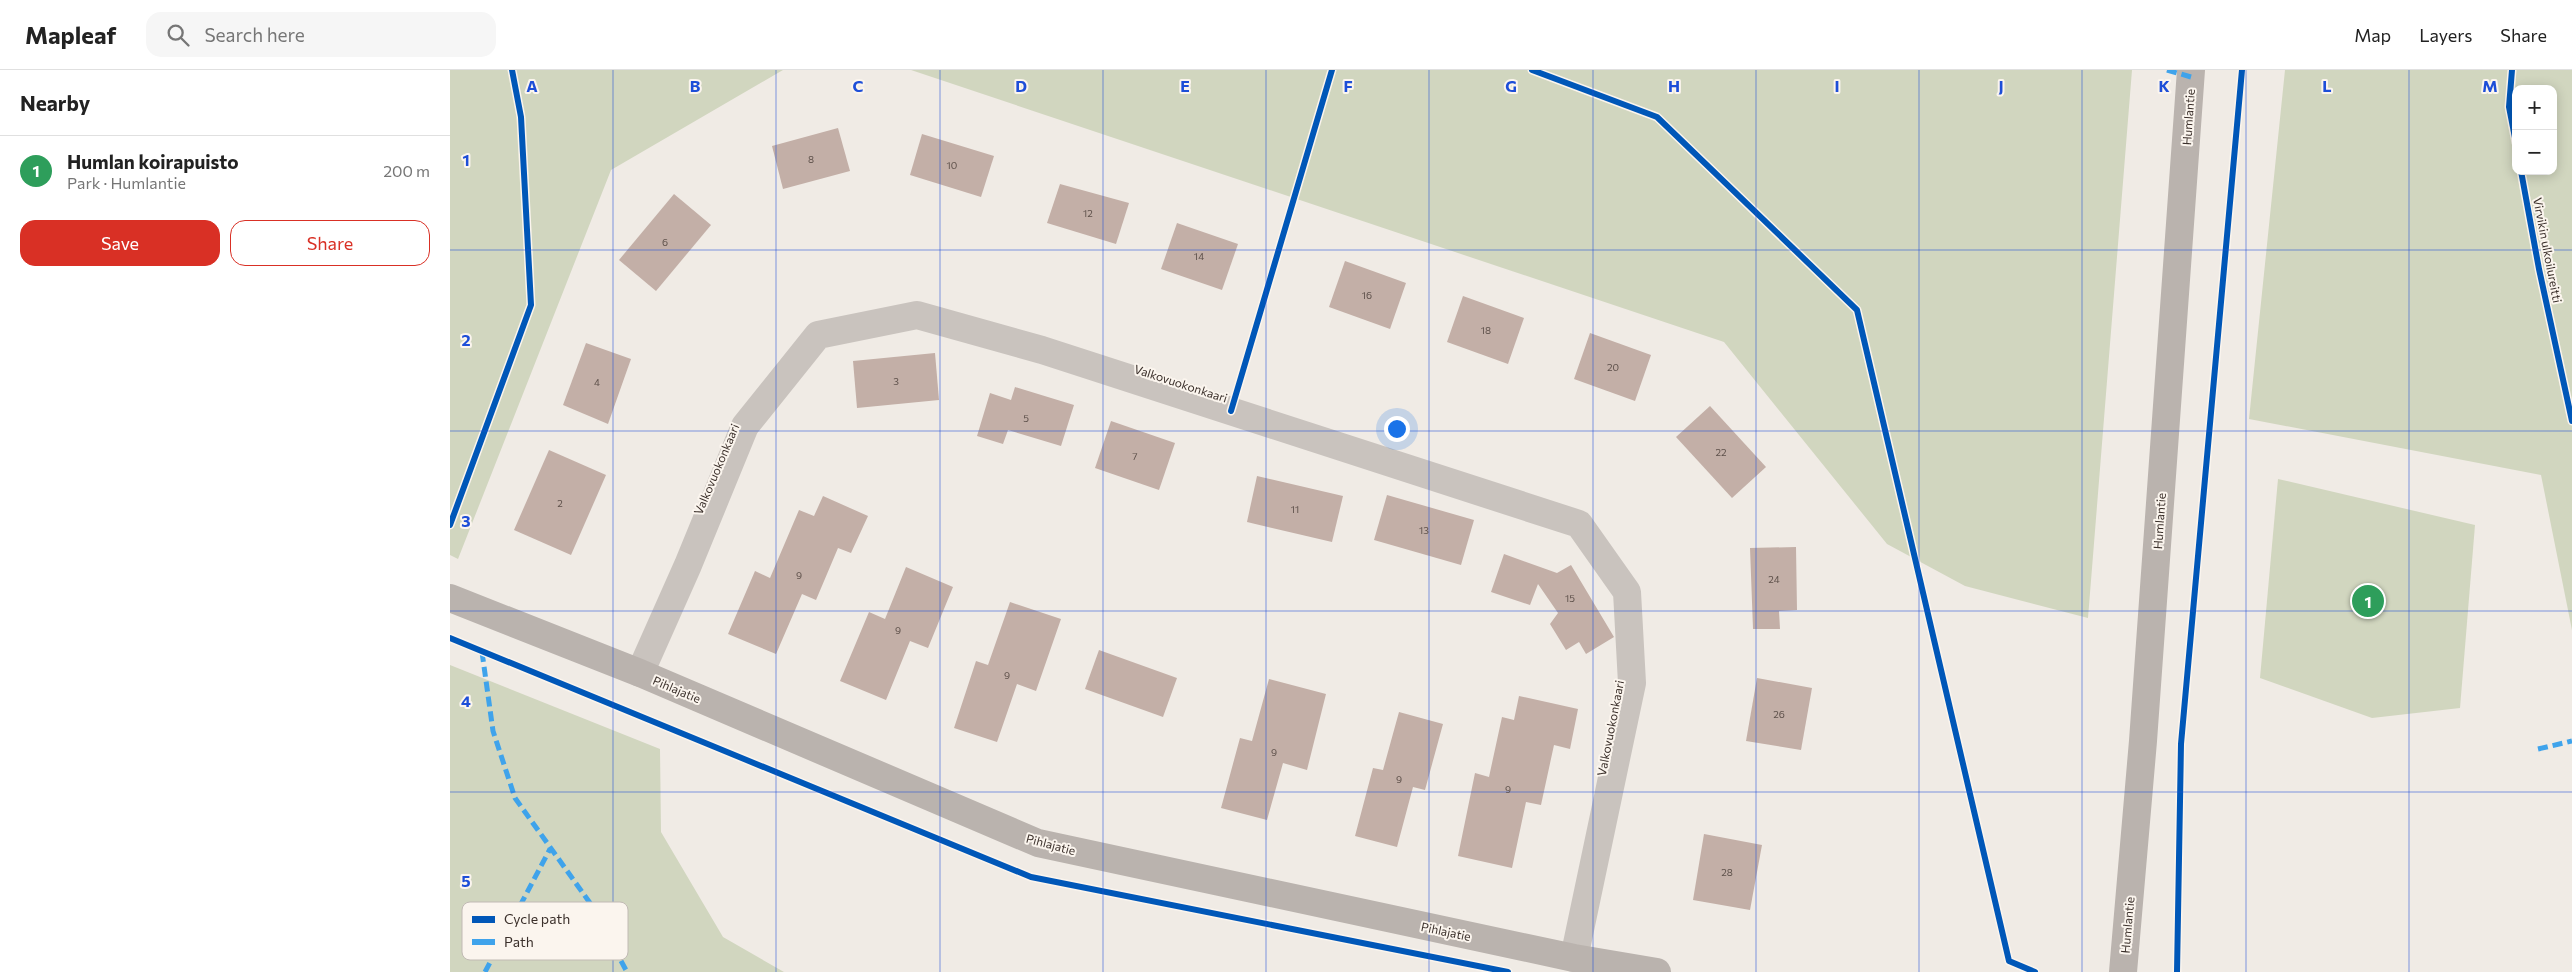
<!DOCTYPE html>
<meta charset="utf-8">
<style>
:root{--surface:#fff;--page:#f6f6f6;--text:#222;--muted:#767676;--line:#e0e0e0;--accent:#d93025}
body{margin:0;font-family:Commissioner,sans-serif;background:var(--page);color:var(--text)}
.controls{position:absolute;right:15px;top:15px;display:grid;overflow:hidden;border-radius:10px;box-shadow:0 2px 12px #0003}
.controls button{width:45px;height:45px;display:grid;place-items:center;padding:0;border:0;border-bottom:1px solid var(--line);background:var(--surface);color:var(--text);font:25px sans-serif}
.you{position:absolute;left:946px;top:358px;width:18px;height:18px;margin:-12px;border:4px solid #fff;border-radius:50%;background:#1a73e8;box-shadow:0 0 0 8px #1a73e833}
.badge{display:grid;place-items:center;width:32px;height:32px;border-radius:50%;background:var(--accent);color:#fff;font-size:16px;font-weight:700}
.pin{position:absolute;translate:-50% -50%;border:2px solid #fff;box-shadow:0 1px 5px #0006}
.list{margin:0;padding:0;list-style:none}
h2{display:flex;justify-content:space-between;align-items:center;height:65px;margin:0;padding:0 20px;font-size:21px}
h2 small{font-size:16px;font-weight:400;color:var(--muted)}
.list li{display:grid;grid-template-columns:32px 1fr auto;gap:15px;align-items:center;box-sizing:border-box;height:70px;padding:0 20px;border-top:1px solid var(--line)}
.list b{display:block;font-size:19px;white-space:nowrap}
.list p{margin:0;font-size:16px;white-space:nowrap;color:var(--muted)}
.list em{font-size:16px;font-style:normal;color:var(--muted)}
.actions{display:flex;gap:10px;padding:15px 20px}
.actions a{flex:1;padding:11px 0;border:1px solid var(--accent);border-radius:15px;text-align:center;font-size:18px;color:var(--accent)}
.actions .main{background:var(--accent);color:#fff}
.icon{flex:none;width:28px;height:28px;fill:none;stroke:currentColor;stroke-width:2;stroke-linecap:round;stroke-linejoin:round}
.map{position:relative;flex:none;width:2122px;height:902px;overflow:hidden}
header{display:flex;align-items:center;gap:30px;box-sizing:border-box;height:70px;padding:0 25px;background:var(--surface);border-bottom:1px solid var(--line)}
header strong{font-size:24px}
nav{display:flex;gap:28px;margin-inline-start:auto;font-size:18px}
.search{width:350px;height:45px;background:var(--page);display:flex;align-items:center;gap:12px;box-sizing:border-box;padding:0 18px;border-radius:15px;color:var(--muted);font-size:19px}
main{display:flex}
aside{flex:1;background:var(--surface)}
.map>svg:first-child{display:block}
</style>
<header>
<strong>Mapleaf</strong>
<div class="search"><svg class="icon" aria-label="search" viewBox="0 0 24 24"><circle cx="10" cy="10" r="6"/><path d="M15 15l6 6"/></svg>Search here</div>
<nav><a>Map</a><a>Layers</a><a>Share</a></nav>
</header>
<main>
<aside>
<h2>Nearby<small></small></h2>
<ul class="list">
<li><span class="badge" style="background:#2e9e5b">1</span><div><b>Humlan koirapuisto</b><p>Park · Humlantie</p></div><em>200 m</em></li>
</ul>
<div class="actions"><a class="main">Save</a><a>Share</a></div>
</aside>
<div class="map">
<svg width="2122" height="902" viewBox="0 0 2122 902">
<rect width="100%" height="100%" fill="#f0ebe5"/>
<g fill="#d1d6bf" fill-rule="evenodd">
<polygon points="0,0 333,0 161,100 8,489 0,485"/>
<polygon points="461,0 1682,0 1638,548 1515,516 1437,474 1274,272"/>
<path d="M1835 0H2122V560L2091 405 1799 349ZM2066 19H2103V101H2066Z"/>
<polygon points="1828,409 2025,455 2010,638 1922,648 1810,608"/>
<polygon points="0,595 210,679 211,762 273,867 334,902 0,902"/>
</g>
<g fill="#c3afa7">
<polygon points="388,58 400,101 333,119 322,76"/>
<polygon points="472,64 544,86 531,127 460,105"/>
<polygon points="610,114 679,133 666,174 597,153"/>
<polygon points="224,124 261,155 206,221 169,190"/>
<polygon points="727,153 788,174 772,220 711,199"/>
<polygon points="895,191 956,213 940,259 879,237"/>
<polygon points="1013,226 1074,248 1058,294 997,272"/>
<polygon points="1140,263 1201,285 1185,331 1124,309"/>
<polygon points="136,273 181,289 158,354 113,335"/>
<polygon points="485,283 489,330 407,338 403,291"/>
<polygon points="565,317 624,335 611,376 558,360 553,374 527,366 540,323 561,330"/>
<polygon points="1260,336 1316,397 1282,428 1226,367"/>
<polygon points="661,351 725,373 709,420 645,398"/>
<polygon points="99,380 156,405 121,485 64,460"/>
<polygon points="807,406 893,426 882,472 797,452"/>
<polygon points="937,425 1024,450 1011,495 924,470"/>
<polygon points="373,426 418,446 401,483 388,478 366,530 352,524 326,584 278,564 305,501 320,508 349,440 364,446"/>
<polygon points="1346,477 1347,540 1329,541 1330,559 1303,559 1300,478"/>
<polygon points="1054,484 1107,503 1121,495 1164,567 1136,584 1129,572 1116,580 1100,554 1108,543 1088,514 1080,535 1041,522"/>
<polygon points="456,497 503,517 478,578 460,571 436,630 390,611 419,542 435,549"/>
<polygon points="560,532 611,549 586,621 567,614 547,672 504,658 526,591 538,595"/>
<polygon points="649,580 727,608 713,647 635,619"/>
<polygon points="1307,608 1362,618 1351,680 1296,671"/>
<polygon points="819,609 876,624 857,700 833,693 817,750 771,738 790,668 802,671"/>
<polygon points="1069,626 1128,639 1120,679 1104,675 1091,735 1076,732 1062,798 1008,786 1025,703 1039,707 1052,647 1064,650"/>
<polygon points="949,642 993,654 975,720 963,717 947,777 905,766 923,698 933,700"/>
<polygon points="1254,764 1312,775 1300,840 1243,830"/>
</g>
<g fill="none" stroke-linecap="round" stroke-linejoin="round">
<polyline stroke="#c9c3be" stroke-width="28" points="190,603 238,495 295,356 368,265 467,245 592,280 1129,454 1177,522 1182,613 1124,888"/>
<g stroke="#bab3ae" stroke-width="28">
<polyline points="0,528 190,603 588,773 1124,888 1207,902"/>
<polyline points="1673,902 1693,671 1741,0"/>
</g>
<g stroke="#3fa3eb" stroke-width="5" stroke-dasharray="10 5" stroke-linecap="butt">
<polyline points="1717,0 1741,7"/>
<polyline points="32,582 43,661 65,728 140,833 177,902"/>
<polyline points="2088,679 2122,671"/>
<polyline points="35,902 100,779"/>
</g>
<g stroke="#fbf5ee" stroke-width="9">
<g id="cycleway">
<polyline points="1082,0 1207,47 1407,240 1559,891 1585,902"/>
<polyline points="2062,0 2059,37 2066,73"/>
<polyline points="2071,101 2089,199 2122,351"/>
<polyline points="781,341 882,0"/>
<polyline points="0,455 81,235 71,47 62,0"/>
<polyline points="0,568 581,807 1058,902"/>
<polyline points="1727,902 1731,674 1792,0"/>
</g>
</g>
<use href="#cycleway" stroke="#0057b8" stroke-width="6"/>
</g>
<path fill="none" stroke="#1d4ed8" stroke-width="1" stroke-opacity="0.55" d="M163 0V902M326 0V902M490 0V902M653 0V902M816 0V902M979 0V902M1143 0V902M1306 0V902M1469 0V902M1632 0V902M1796 0V902M1959 0V902M0 180H2122M0 361H2122M0 541H2122M0 722H2122"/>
<g text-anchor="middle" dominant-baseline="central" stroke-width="4" stroke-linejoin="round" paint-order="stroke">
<g font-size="10" fill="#5d504a">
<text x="361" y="89">8</text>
<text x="502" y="95">10</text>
<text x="638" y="143">12</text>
<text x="215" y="172">6</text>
<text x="749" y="186">14</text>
<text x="917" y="225">16</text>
<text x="1036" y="260">18</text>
<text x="1163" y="297">20</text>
<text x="446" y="311">3</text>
<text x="147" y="312">4</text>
<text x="576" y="348">5</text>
<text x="1271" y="382">22</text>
<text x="685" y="386">7</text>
<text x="110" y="433">2</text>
<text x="845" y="439">11</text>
<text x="974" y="460">13</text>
<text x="349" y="505">9</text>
<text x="1324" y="509">24</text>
<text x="1120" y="528">15</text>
<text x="448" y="560">9</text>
<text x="557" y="605">9</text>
<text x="1329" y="644">26</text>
<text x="824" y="682">9</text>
<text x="949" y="709">9</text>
<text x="1058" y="719">9</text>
<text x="1277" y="802">28</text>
</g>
<g font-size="12" fill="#3b302b" stroke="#fbf5ee">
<text transform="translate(1738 47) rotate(-86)">Humlantie</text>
<text transform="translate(2098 180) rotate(79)">Virvikin ulkoilureitti</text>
<text transform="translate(731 313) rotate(18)">Valkovuokonkaari</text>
<text transform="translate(266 399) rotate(-67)">Valkovuokonkaari</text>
<text transform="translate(1709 451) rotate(-86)">Humlantie</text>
<text transform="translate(227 619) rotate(23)">Pihlajatie</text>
<text transform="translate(1160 658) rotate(-79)">Valkovuokonkaari</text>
<text transform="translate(601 774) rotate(15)">Pihlajatie</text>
<text transform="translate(1677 855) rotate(-85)">Humlantie</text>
<text transform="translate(996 861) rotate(12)">Pihlajatie</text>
</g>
</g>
<rect x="12" y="832" width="166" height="58" rx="8" fill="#fbf5ee" stroke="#c1bab4" stroke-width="1"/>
<rect x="22" y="846" width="23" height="7" fill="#0057b8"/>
<rect x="22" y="869" width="23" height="6" fill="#3fa3eb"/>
<g font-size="14" fill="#3b302b">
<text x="54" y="854">Cycle path</text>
<text x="54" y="877">Path</text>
</g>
<g font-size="16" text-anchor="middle" font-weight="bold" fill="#1d4ed8" stroke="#fbf5ee" stroke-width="4" stroke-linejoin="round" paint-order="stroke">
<text x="82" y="22">A</text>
<text x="245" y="22">B</text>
<text x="408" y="22">C</text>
<text x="571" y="22">D</text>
<text x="735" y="22">E</text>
<text x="898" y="22">F</text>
<text x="1061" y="22">G</text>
<text x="1224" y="22">H</text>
<text x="1387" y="22">I</text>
<text x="1551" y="22">J</text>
<text x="1714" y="22">K</text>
<text x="1877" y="22">L</text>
<text x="2040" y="22">M</text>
<text x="16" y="96">1</text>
<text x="16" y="276">2</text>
<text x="16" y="457">3</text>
<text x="16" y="637">4</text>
<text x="16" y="817">5</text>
</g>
</svg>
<div class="controls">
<button>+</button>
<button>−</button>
</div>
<div class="you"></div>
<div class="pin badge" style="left:1918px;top:531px;background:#2e9e5b">1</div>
</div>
</main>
